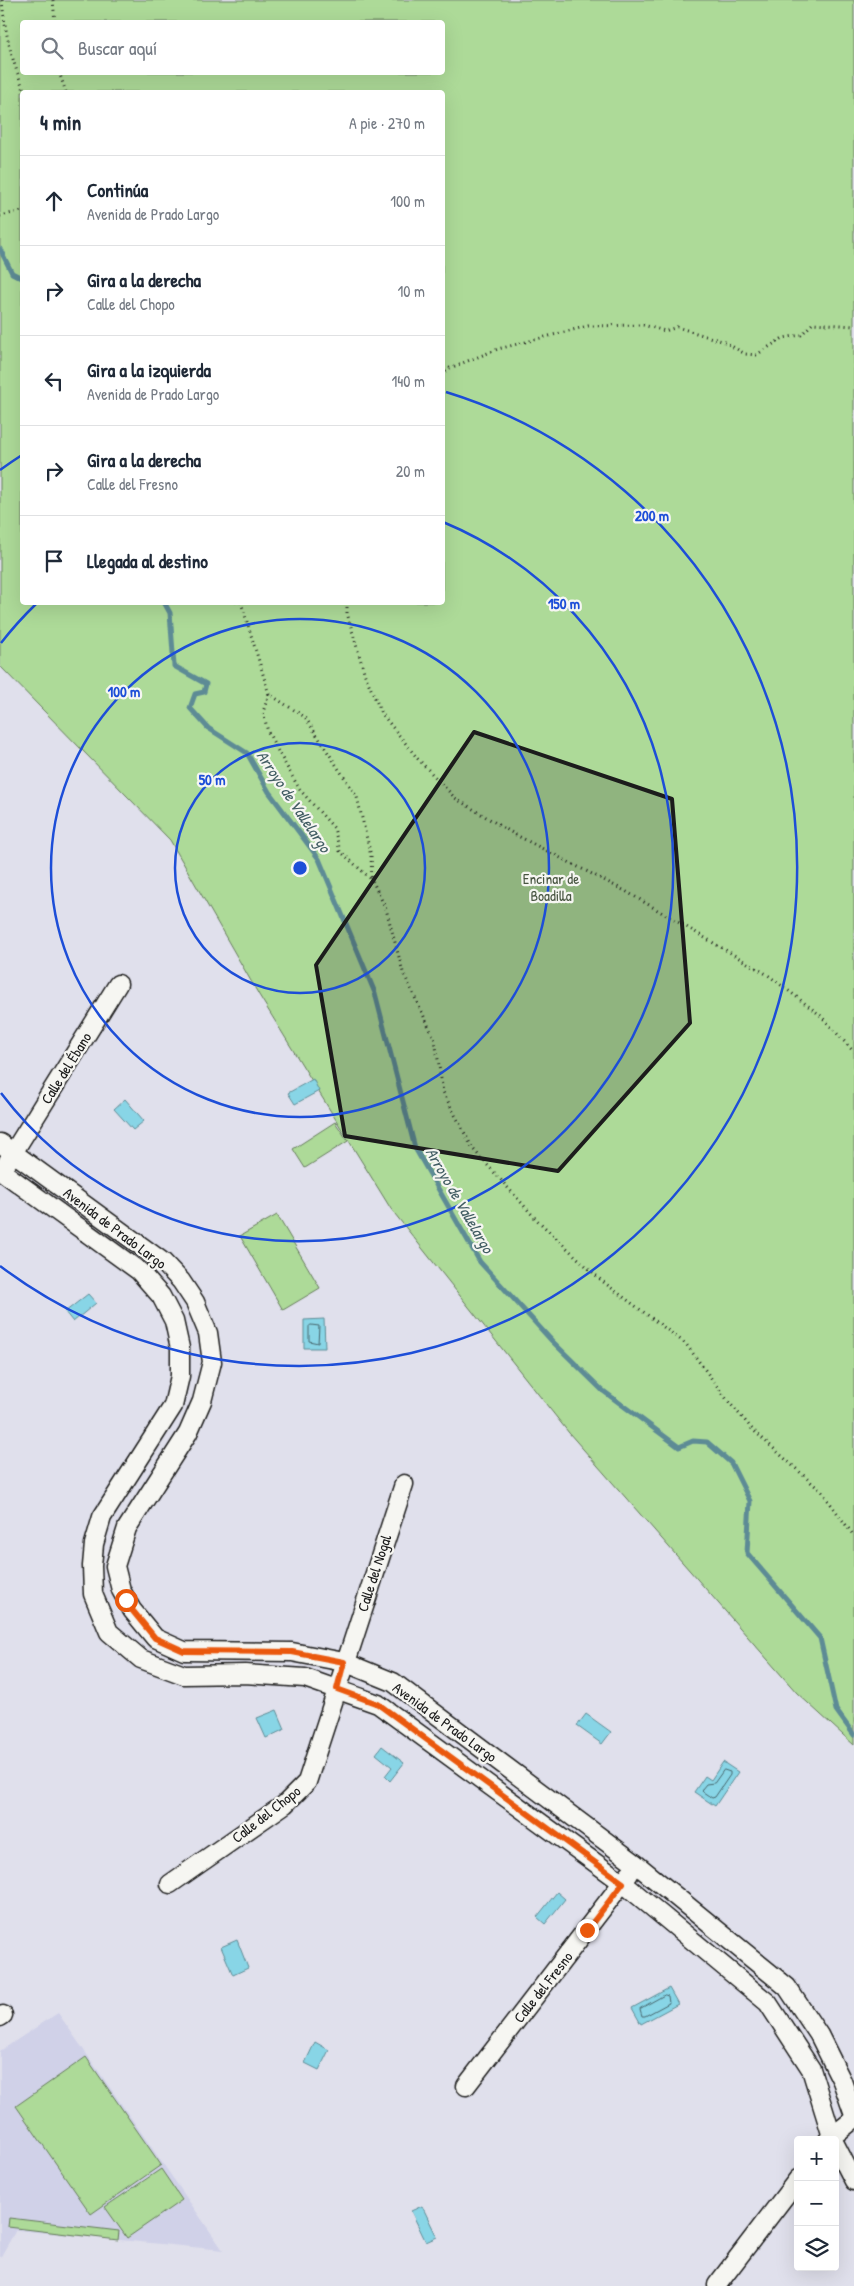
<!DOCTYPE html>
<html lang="es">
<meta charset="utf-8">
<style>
:root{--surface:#fff;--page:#f2f2f3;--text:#1f2937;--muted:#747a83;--line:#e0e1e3}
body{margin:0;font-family:"Patrick Hand",sans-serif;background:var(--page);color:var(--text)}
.controls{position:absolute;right:15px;bottom:15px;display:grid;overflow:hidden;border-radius:5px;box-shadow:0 5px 20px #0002}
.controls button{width:45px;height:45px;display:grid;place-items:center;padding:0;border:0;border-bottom:1px solid var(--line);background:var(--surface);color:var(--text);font:25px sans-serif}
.stop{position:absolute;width:15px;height:15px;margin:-11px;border:4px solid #ea580c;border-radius:50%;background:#fff}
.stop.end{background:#ea580c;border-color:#fff;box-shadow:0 1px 5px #0008}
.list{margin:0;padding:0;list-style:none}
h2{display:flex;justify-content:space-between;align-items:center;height:65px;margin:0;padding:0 20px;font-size:21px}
h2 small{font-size:16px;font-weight:400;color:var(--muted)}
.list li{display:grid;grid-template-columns:32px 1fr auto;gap:15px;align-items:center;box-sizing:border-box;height:90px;padding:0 20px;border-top:1px solid var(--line)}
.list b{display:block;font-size:19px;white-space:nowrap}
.list p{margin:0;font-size:16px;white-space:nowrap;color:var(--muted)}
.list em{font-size:16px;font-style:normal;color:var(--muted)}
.icon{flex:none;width:28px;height:28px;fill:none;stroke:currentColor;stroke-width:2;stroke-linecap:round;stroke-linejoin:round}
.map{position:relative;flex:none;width:854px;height:2286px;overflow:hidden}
.search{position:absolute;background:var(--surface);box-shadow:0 5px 20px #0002;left:20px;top:20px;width:425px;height:55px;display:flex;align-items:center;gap:12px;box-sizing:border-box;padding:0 18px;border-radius:5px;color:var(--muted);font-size:19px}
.panel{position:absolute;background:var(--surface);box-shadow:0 5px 20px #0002;left:20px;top:90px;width:425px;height:515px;border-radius:5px}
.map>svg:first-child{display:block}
</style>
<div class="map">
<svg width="854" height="2286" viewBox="0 0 854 2286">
<rect width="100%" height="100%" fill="#e0e0ec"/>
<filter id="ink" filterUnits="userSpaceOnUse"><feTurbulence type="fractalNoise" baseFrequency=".02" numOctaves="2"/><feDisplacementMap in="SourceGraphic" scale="10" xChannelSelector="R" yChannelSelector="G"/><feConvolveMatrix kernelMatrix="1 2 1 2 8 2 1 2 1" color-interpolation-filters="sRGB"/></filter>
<g filter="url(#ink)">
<polygon fill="#d0d1e8" points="58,2013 223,2250 16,2230 0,2258 0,2051"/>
<g fill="#adda98" stroke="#647b5a" fill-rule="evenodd">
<path d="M0 0H854V1745L797 1693 569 1433 391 1209 259 995 170 840 0 666ZM22 22H442V72H22ZM22 92H442V602H22Z"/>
<polygon points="335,1122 348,1141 305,1168 293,1149"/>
<polygon points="277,1215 320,1288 283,1310 240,1236"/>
<polygon points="86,2057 161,2165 91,2214 16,2106"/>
<polygon points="161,2169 182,2200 127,2238 105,2207"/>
<polygon points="9,2218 119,2231 118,2240 8,2227"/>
</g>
<g fill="#88d5e6" stroke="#5d8b95">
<polygon points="313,1079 319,1091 295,1104 288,1093"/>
<polygon points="125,1099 144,1121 133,1130 114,1109"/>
<polygon points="88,1294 96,1303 73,1322 65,1312"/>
<polygon points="324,1319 325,1348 304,1348 304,1320"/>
<polygon points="277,1710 285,1729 266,1738 257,1718"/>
<polygon points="586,1714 611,1732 602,1744 577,1726"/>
<polygon points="382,1746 404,1763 390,1781 385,1776 392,1767 376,1754"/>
<polygon points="723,1762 738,1772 715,1806 694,1792 705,1776 711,1780"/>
<polygon points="557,1892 565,1899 545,1924 537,1917"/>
<polygon points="237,1940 248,1968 233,1975 221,1947"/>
<polygon points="669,1988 678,2004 641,2024 632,2008"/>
<polygon points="315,2042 329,2050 319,2070 305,2063"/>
<polygon points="422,2206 437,2237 426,2242 411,2211"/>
</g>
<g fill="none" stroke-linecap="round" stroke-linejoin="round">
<g stroke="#47666d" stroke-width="1">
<polygon points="311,1325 319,1326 318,1343 309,1341 309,1327"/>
<polygon points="724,1770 730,1772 730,1775 715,1797 712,1798 703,1792 702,1789 706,1784 714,1783"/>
<polygon points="665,1995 668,1996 669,2003 645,2016 642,2016 640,2009"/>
</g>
<g stroke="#5d8b95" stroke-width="5">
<polyline points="0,249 12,273 22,278"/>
<polyline points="164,602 170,613 174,666 206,684 204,692 195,694 190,708 208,728 247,753 269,792 319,859 375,993 415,1148 480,1262 552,1341 602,1390 679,1447 693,1441 707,1442 731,1463 750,1501 747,1553 820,1638 836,1710 854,1735"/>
</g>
<g stroke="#1c1c1c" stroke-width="21">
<g id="street">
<polyline points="0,1143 163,1262 181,1281 195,1302 208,1333 212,1362 202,1401 188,1433 127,1528 115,1566 121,1590 132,1610 155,1638 184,1651 292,1652 344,1662 393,1682 636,1864 787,1987 819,2035 842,2081 854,2115"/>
<polyline points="8,1161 118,984"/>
<polyline points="0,1170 139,1271 161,1296 174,1321 180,1348 180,1376 173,1406 102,1517 94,1544 92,1566 93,1594 109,1632 141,1659 184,1675 245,1674 305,1678 378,1704 623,1883 768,2003 811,2069 833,2140"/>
<polyline points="170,1884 285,1804 307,1782 404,1484"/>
<polyline points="0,2017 3,2015"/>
<polyline points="466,2086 629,1874"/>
<polyline points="828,2140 854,2119"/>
<polyline points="835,2144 854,2181"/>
<polyline points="717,2285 798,2179"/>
</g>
</g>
<g stroke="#1c1c1c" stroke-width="3" stroke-dasharray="1 4" stroke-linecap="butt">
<path d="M2 0C5 33 12 62 25 92"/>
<polyline points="53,0 55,22"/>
<polyline points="59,72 66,92"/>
<polyline points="0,216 22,211"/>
<polyline points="442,375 450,368 498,349 588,326 643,325 665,331 677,327 725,342 745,354 756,355 783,338 801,335 813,323 854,326"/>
<polyline points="241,602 269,694 305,717 357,797 371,856 372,880 386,909 403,972 435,1040 443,1092 473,1149 536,1219 602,1281 686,1344 728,1401 753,1430 822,1492 854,1536"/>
<polyline points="347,602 347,613 365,675 382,714 418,759 455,798 514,834 627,892 768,975 820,1015 854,1052"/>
<polyline points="269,694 263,712 268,732 279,753 300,790 334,828 340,851 371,879"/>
</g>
<use href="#street" stroke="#f6f6f2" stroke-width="18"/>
</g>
</g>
<g fill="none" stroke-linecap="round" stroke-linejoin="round" filter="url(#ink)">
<polyline stroke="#ea580c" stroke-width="6" points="126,1600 132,1610 155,1638 184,1651 292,1652 344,1662 337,1689 378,1704 623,1883 587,1930"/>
</g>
<path fill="#1c1c1c" fill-opacity="0.2" stroke="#1c1c1c" stroke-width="4" stroke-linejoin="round" d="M474 732 672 799 690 1023 558 1171 345 1136 316 965Z"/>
<g fill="none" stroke="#1d4ed8" stroke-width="2.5">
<circle cx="300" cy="868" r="125"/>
<circle cx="300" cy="868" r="249"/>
<path d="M1 643A374 374 0 0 1 36 604M443 522A374 374 0 1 1 1 1093"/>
<path d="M0 470A498 498 0 0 1 22 455M446 392A498 498 0 1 1 0 1266"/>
</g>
<g text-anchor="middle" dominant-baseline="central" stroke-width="4.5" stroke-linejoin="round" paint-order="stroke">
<g font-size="15" fill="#485541" stroke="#f6f6f2">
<text x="551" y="878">Encinar de<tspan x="551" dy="17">Boadilla</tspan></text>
</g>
<g font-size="15" fill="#1c1c1c" stroke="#f6f6f2">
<text transform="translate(66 1068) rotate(-58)">Calle del Ébano</text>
<text transform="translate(115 1228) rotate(37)">Avenida de Prado Largo</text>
<text transform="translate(374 1573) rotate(-72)">Calle del Nogal</text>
<text transform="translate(445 1722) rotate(36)">Avenida de Prado Largo</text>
<text transform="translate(266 1814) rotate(-38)">Calle del Chopo</text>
<text transform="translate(543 1987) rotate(-52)">Calle del Fresno</text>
</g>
<g font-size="16" font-style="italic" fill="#425d63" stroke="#f6f6f2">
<text transform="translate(294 801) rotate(56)">Arroyo de Vallelargo</text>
<text transform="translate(460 1200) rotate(60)">Arroyo de Vallelargo</text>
</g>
</g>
<circle cx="300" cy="868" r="8" fill="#1d4ed8" stroke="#f6f6f2" stroke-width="2.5"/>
<g font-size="15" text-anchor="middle" font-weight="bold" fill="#1d4ed8" stroke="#f6f6f2" stroke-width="4.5" stroke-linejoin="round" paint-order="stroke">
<text x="652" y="521">200 m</text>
<text x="564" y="609">150 m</text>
<text x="124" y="697">100 m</text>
<text x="212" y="785">50 m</text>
</g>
</svg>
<div class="controls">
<button>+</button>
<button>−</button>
<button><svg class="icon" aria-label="layers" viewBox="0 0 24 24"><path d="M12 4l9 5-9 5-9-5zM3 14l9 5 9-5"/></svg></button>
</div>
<div class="stop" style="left:126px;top:1600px"></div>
<div class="stop end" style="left:587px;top:1930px"></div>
<div class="search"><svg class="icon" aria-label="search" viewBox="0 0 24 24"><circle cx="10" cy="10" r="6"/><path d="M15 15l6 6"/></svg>Buscar aquí</div>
<section class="panel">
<h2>4 min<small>A pie · 270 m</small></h2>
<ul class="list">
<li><svg class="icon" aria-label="ahead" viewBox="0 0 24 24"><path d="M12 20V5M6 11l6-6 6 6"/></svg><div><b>Continúa</b><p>Avenida de Prado Largo</p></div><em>100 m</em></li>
<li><svg class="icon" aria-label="right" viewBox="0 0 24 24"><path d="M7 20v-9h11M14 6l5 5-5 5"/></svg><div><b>Gira a la derecha</b><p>Calle del Chopo</p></div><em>10 m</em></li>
<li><svg class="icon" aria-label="left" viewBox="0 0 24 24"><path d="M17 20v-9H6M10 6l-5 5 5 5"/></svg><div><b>Gira a la izquierda</b><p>Avenida de Prado Largo</p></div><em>140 m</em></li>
<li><svg class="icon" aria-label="right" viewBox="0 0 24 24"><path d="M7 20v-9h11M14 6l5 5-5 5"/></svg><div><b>Gira a la derecha</b><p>Calle del Fresno</p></div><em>20 m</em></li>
<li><svg class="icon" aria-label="arrive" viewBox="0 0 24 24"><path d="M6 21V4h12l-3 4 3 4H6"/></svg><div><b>Llegada al destino</b></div></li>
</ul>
</section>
</div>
